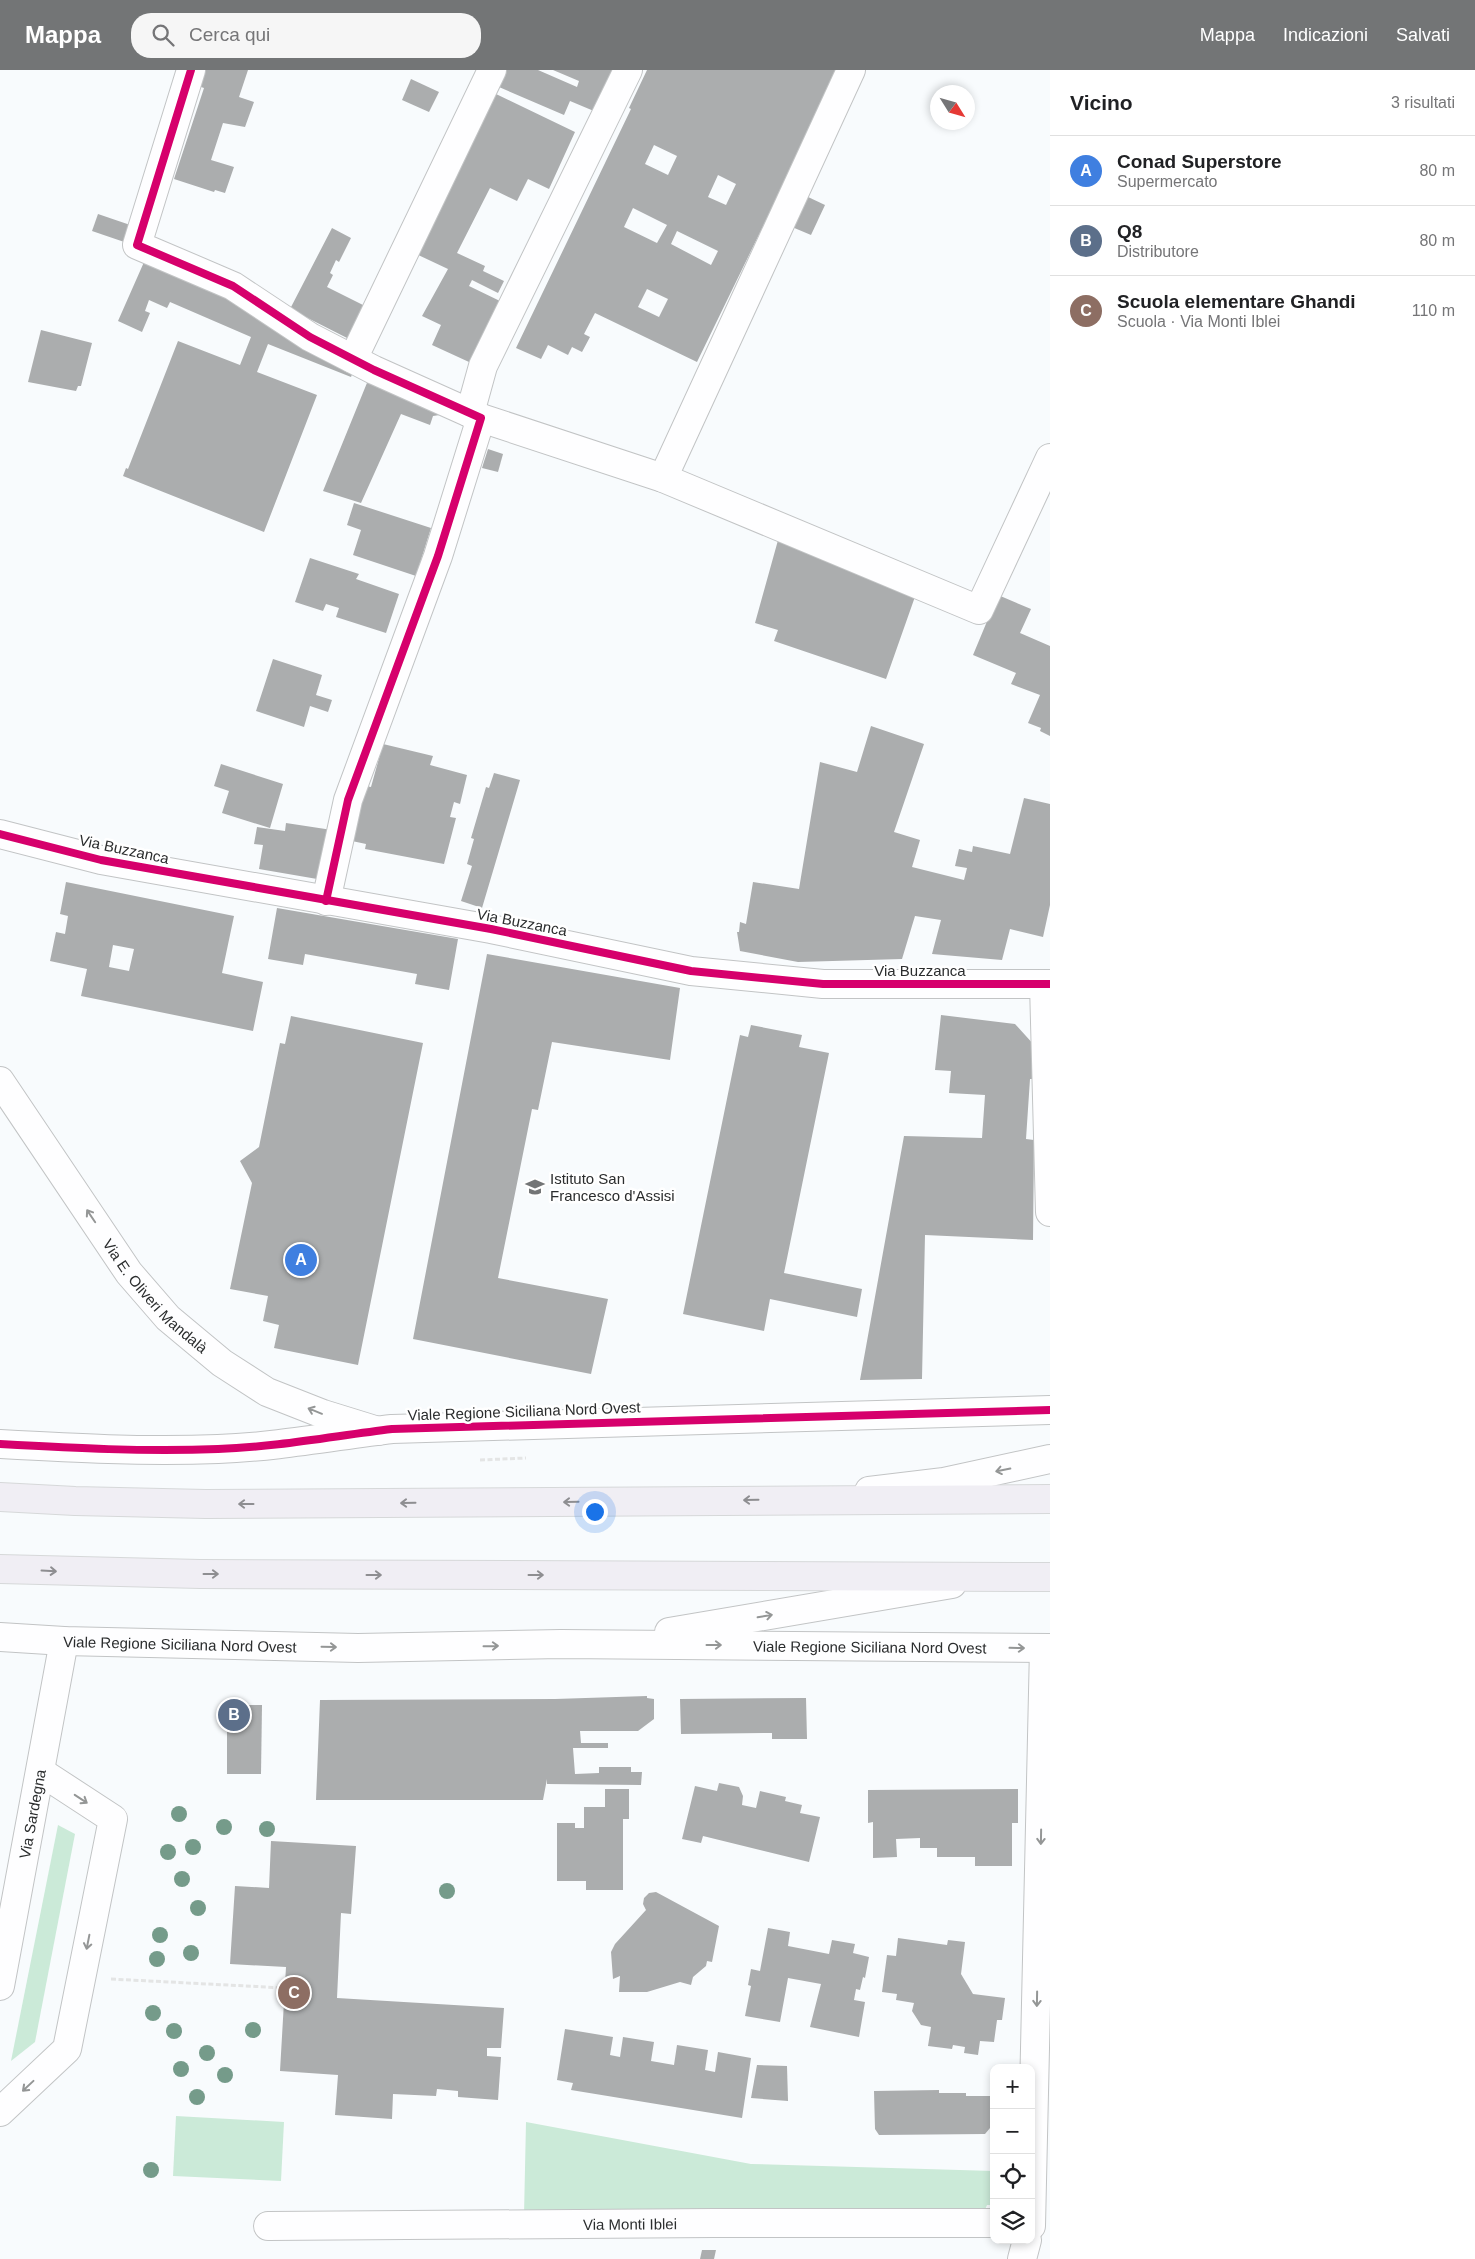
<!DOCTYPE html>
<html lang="it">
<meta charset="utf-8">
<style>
:root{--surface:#fff;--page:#f6f6f6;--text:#202124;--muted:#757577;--line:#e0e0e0;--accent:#737576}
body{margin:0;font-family:Helvetica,sans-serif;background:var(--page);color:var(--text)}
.controls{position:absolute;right:15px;bottom:15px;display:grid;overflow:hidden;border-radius:10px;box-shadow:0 2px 8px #0003}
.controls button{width:45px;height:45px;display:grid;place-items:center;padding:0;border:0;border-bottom:1px solid var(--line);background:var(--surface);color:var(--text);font:25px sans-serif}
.compass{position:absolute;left:930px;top:15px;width:45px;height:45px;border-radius:50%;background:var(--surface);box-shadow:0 2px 8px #0003;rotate:127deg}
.you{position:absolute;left:594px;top:1441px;width:18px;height:18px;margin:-12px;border:4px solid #fff;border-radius:50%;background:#1a73e8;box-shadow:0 0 0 8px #1a73e833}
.badge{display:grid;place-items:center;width:32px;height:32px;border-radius:50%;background:var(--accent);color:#fff;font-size:16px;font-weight:700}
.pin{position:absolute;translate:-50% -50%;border:2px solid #fff;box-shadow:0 1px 5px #0006}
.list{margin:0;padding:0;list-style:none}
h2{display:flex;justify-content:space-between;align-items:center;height:65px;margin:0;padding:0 20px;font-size:21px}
h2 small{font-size:16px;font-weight:400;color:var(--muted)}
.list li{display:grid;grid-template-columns:32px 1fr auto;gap:15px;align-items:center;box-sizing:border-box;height:70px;padding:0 20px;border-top:1px solid var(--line)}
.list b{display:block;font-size:19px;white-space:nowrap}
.list p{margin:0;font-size:16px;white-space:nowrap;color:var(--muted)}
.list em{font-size:16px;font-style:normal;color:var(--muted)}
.icon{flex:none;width:28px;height:28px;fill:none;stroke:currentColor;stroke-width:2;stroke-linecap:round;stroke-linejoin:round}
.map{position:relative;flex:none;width:1050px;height:2189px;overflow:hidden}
header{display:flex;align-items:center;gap:30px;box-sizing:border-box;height:70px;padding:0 25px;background:var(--accent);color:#fff}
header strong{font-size:24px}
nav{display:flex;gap:28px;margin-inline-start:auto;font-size:18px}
.search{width:350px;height:45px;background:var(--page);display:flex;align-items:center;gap:12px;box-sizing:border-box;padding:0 18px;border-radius:20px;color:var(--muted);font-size:19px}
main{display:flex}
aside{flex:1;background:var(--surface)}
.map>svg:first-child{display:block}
</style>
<header>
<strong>Mappa</strong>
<div class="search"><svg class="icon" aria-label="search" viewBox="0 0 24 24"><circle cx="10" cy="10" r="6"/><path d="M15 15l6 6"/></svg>Cerca qui</div>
<nav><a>Mappa</a><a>Indicazioni</a><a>Salvati</a></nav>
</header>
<main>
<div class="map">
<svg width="1050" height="2189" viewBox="0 0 1050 2189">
<rect width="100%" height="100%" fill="#f8fbfd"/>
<g fill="#cbead8">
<polygon points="58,1755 75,1764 35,1972 11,1991"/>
<polygon points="176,2046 284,2052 281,2111 173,2106"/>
<polygon points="526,2052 751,2094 994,2101 994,2135 987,2135 984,2142 524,2145"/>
</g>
<g fill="#abadae" fill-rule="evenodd">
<polygon points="200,0 248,0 239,27 254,32 245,57 223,53 211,90 234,97 225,123 215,120 214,122 174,109 204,18 195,15"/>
<polygon points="506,0 538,0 577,17 579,11 553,0 615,0 601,44 570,31 564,45 499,17"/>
<path d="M647 0H839L697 292 595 243 584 264 590 267 582 282 572 277 568 285 548 275 541 289 516 278 631 39 629 38ZM654 75 677 86 668 105 645 94ZM718 105 736 114 726 135 708 127ZM633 138 667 155 657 173 624 157ZM677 161 718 181 711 195 671 174ZM647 219 668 229 659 247 638 237Z"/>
<polygon points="411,9 439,22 429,42 402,30"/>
<polygon points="496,24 575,62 549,119 528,109 517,131 490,118 457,183 485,196 483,201 504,211 498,223 472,210 469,216 502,232 469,292 432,275 441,255 422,246 448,199 414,183 426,156 431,159"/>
<polygon points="806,126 825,135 811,165 792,157"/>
<polygon points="98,144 139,158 133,175 92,161"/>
<polygon points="332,158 351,168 339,192 336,190 330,203 333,205 327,217 367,237 351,270 290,239"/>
<polygon points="148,183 355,296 351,307 268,274 257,302 317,325 264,462 123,406 126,398 128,399 178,271 240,295 251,267 170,232 167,238 149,230 145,241 150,243 142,262 118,251"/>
<polygon points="41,260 92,273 81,316 78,316 76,321 28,312"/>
<polygon points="371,303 446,344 433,346 430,355 401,344 361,433 323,421"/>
<polygon points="488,379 503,384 498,402 482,398"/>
<polygon points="354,433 431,458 416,506 353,485 361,460 347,455"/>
<polygon points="780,463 917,521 886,609 774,571 778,560 755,553"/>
<polygon points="310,488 359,504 356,509 399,524 386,563 336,547 339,538 326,534 323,541 295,532"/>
<polygon points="998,525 1031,539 1020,563 1050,576 1050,666 1040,661 1041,658 1028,653 1040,625 1011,614 1016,603 973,585"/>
<polygon points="273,589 322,605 316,625 332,630 328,642 310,636 304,657 256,641"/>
<polygon points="871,656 924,674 894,762 920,770 912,797 964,810 967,798 955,796 959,779 972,782 973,776 1010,784 1024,728 1050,734 1050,835 1043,867 1010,859 1002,890 932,884 941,850 915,846 902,889 798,892 740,881 737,862 739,862 740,852 746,854 753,812 799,819 820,692 857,702"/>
<polygon points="383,674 433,686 430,695 467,705 460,734 454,732 450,747 456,748 444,794 365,779 366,774 352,771 366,716 371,717"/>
<polygon points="221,694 283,714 270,758 222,743 229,721 214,716"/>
<polygon points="494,703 520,710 482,838 461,831 472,796 467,794 474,769 471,768 486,717 489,718"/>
<polygon points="286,753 332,760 323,810 259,799 263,775 254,774 257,757 285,761"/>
<path d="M66 812 234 846 222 903 263 912 253 961 81 926 87 899 50 891 56 862 65 864 68 846 60 844ZM113 875 134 879 129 901 109 897Z"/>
<polygon points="277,838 458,869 449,920 415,914 417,904 305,884 303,895 268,889"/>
<polygon points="487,884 680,918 670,990 552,972 538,1040 532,1039 498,1208 608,1229 591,1304 413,1269"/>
<polygon points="941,945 1015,954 1035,976 1034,1009 1030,1009 1026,1069 1034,1070 1033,1170 925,1165 922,1309 860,1310 904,1066 982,1068 985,1025 949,1023 951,1001 935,1000"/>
<polygon points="291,946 423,973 358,1295 274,1278 279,1255 263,1251 268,1226 230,1219 252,1113 240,1091 259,1077 280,973 285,974"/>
<polygon points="751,955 802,965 799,977 829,983 784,1203 862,1219 857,1247 770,1229 764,1261 683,1244 740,965 748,967"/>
<polygon points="647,1626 647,1628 654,1629 654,1649 638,1661 580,1661 581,1673 608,1673 608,1678 573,1678 575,1704 599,1703 599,1697 631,1697 631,1702 642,1702 641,1715 547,1714 547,1709 543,1730 316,1730 320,1630 555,1629"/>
<polygon points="806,1628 807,1669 772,1669 772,1663 681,1664 680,1629"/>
<polygon points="227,1635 262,1635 261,1704 227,1704"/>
<polygon points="719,1713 739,1717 743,1726 742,1735 756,1738 760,1721 786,1727 785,1731 802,1735 800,1743 820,1747 809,1792 703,1766 701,1773 682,1769 695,1716 717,1721"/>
<polygon points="605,1719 629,1719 629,1749 623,1749 623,1820 586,1820 586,1811 557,1811 557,1753 575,1753 575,1758 584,1758 584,1737 605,1737"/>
<polygon points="1018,1719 1018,1753 1012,1753 1012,1796 975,1796 975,1787 937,1787 937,1778 920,1778 920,1768 896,1769 897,1787 873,1788 873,1752 868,1753 868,1720"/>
<polygon points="271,1771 356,1776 351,1844 341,1843 337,1928 504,1938 501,1978 487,1978 487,1986 501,1987 498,2030 458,2027 458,2021 437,2019 436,2026 393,2024 392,2049 335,2045 338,2005 280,2001 286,1897 230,1894 235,1816 269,1818"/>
<polygon points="656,1822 719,1856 712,1892 707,1891 706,1896 693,1907 691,1915 680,1912 647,1922 619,1922 620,1906 613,1909 611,1882 615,1874 646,1840 643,1834 644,1828 649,1823"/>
<polygon points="768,1858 790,1862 788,1876 829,1884 832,1870 855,1874 853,1883 869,1887 865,1908 863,1907 860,1920 856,1919 854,1930 865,1932 859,1967 810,1957 821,1914 788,1908 780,1952 745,1946 751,1916 748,1915 751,1899 760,1901"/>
<polygon points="898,1868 947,1875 948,1870 965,1872 961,1904 973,1924 1005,1928 1002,1950 997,1950 994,1972 980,1971 978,1985 964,1983 965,1977 953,1975 952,1979 928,1976 931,1957 921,1955 912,1941 914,1933 896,1930 897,1924 882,1922 887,1885 896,1886"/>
<polygon points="565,1959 613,1967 610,1985 620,1987 623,1967 654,1972 651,1991 674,1995 677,1975 708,1980 705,2000 715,2002 718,1982 751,1988 742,2048 571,2020 573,2013 557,2010"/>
<polygon points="757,1995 787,1996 788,2031 751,2028"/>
<polygon points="939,2020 939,2023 966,2023 966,2026 990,2026 990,2058 985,2064 879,2065 875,2059 874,2021"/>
<polygon points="702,2180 716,2180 714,2189 700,2189"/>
</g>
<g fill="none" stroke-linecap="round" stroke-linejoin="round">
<g stroke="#c2c4c5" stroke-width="30">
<g id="minor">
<polyline points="191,0 137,175 233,216 310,267 374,300 481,348 438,486 348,730 326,831"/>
<polyline points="353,289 492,0"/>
<polyline points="470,343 483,296 628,0"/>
<polyline points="481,348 663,408 979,540 1050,388"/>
<polyline points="663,408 851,0"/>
<polyline points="0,764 101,790 491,859 691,901 823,914 1050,914"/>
<polyline points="1044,914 1050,1142"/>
<path id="s1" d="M0 1011 129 1203 168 1248 222 1293 267 1322 323 1344 378 1361"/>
<path id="s2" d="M0 1916 64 1571"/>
<polyline points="0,2042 67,1979 113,1749 41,1702"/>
<path id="s3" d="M268 2156 714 2153H994"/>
<polyline points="1031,2156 1044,1578"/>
<polyline points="1022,2189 1027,2170"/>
</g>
</g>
<g stroke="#c2c4c5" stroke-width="30">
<g id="tertiary">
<path d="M0 1374C72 1378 145 1382 218 1379 276 1377 334 1366 392 1359L1050 1340"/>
<polyline points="869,1421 944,1412 1050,1389"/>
<polyline points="669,1562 952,1514"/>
<path id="s4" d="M0 1567 64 1571 358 1578 561 1574 1050 1578"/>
</g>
</g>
<g stroke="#d6d8d9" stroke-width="30">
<g id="primary">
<polyline points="0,1427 75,1431 206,1434 1050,1429"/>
<polyline points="0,1499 200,1504 1050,1507"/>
</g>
</g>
<g stroke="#e4e5e5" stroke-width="3" stroke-dasharray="5 2.5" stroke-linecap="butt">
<polyline points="480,1390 526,1388"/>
<polyline points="111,1909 285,1918"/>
</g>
<use href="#minor" stroke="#fefeff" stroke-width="28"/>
<use href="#tertiary" stroke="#fefeff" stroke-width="28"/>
<use href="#primary" stroke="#f0eef4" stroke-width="28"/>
<g stroke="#fff" stroke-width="11">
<g id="cycleway">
<polyline points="191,0 137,175 233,216 310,267 374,300 481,348 438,486 348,730 326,831"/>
<polyline points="0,764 101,790 491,859 691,901 823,914 1050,914"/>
<path d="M0 1374C72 1378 145 1382 218 1379 276 1377 334 1366 392 1359L1050 1340"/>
</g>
</g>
<use href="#cycleway" stroke="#d6006c" stroke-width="8"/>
</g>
<g fill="#759b8a">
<circle cx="179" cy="1744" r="8"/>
<circle cx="224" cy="1757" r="8"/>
<circle cx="267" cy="1759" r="8"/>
<circle cx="193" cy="1777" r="8"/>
<circle cx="168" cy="1782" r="8"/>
<circle cx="182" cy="1809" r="8"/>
<circle cx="447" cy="1821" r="8"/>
<circle cx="198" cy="1838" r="8"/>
<circle cx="160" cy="1865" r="8"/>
<circle cx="191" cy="1883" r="8"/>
<circle cx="157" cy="1889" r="8"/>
<circle cx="153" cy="1943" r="8"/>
<circle cx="253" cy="1960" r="8"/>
<circle cx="174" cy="1961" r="8"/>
<circle cx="207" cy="1983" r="8"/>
<circle cx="181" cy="1999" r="8"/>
<circle cx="225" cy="2005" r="8"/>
<circle cx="197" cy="2027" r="8"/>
<circle cx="151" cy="2100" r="8"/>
</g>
<defs><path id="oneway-shaft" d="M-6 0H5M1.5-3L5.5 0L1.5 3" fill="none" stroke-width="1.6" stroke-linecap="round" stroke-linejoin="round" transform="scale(1.25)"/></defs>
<g stroke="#949696">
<use href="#oneway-shaft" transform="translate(91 1146) rotate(-124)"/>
<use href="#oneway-shaft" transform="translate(315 1341) rotate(-158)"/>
<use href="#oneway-shaft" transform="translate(1003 1400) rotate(169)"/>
<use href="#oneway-shaft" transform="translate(765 1546) rotate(-10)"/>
<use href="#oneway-shaft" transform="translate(714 1575)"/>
<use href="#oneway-shaft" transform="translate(491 1576) rotate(-1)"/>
<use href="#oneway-shaft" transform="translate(329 1577) rotate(1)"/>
<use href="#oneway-shaft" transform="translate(1017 1578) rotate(1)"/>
<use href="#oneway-shaft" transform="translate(81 1729) rotate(33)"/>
<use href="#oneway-shaft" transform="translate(1041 1767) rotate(91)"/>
<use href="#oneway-shaft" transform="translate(88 1872) rotate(101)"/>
<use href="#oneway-shaft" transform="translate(1037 1929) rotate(91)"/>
<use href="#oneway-shaft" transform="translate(28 2016) rotate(137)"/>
</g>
<g stroke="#8e8e91">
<use href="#oneway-shaft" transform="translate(751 1430) rotate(179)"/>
<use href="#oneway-shaft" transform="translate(571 1432) rotate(179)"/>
<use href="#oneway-shaft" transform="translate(408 1433) rotate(179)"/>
<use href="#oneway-shaft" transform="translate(246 1434) rotate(180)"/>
<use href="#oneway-shaft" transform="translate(49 1501) rotate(3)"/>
<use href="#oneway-shaft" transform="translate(211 1504)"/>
<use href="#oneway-shaft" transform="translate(374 1505)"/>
<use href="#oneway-shaft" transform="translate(536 1505)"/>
</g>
<defs>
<g id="school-bare" transform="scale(1.5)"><path d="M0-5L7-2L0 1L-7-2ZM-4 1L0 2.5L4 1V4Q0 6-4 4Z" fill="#737576" stroke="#fff" stroke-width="2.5" paint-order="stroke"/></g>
</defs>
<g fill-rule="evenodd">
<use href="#school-bare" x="535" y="1117"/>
</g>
<g text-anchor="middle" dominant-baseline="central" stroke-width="5" stroke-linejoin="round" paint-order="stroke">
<g font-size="15" fill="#2b2d2e" stroke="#fff">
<text transform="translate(124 779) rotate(12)">Via Buzzanca</text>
<text transform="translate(522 852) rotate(11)">Via Buzzanca</text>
<text x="920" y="900">Via Buzzanca</text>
<text stroke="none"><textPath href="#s1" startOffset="266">Via E. Oliveri Mandalà</textPath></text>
<text transform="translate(524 1341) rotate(-2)">Viale Regione Siciliana Nord Ovest</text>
<text stroke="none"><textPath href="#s4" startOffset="180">Viale Regione Siciliana Nord Ovest</textPath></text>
<text stroke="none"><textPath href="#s4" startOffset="870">Viale Regione Siciliana Nord Ovest</textPath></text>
<text stroke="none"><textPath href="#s2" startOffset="175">Via Sardegna</textPath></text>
<text stroke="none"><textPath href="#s3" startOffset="362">Via Monti Iblei</textPath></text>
</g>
<g font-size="15" fill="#2b2d2e" stroke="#fff" text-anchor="start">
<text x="550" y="1108">Istituto San<tspan x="550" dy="17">Francesco d'Assisi</tspan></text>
</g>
</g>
</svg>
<div class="controls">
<button>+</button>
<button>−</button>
<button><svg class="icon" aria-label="locate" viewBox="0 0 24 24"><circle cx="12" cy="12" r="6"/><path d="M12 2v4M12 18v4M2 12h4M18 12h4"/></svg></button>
<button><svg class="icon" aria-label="layers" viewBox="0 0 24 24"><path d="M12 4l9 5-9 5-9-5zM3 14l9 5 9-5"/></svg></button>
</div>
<svg class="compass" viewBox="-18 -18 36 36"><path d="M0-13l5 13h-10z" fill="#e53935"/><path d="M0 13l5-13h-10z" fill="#757577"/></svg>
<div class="you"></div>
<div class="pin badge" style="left:301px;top:1190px;background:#3f7fe0">A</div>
<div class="pin badge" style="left:234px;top:1645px;background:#5c6f8a">B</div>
<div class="pin badge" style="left:294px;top:1923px;background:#8d6e63">C</div>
</div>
<aside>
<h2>Vicino<small>3 risultati</small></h2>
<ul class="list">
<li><span class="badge" style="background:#3f7fe0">A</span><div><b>Conad Superstore</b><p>Supermercato</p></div><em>80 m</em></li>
<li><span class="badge" style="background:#5c6f8a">B</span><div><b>Q8</b><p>Distributore</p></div><em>80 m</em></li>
<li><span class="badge" style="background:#8d6e63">C</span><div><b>Scuola elementare Ghandi</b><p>Scuola · Via Monti Iblei</p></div><em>110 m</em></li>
</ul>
</aside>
</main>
